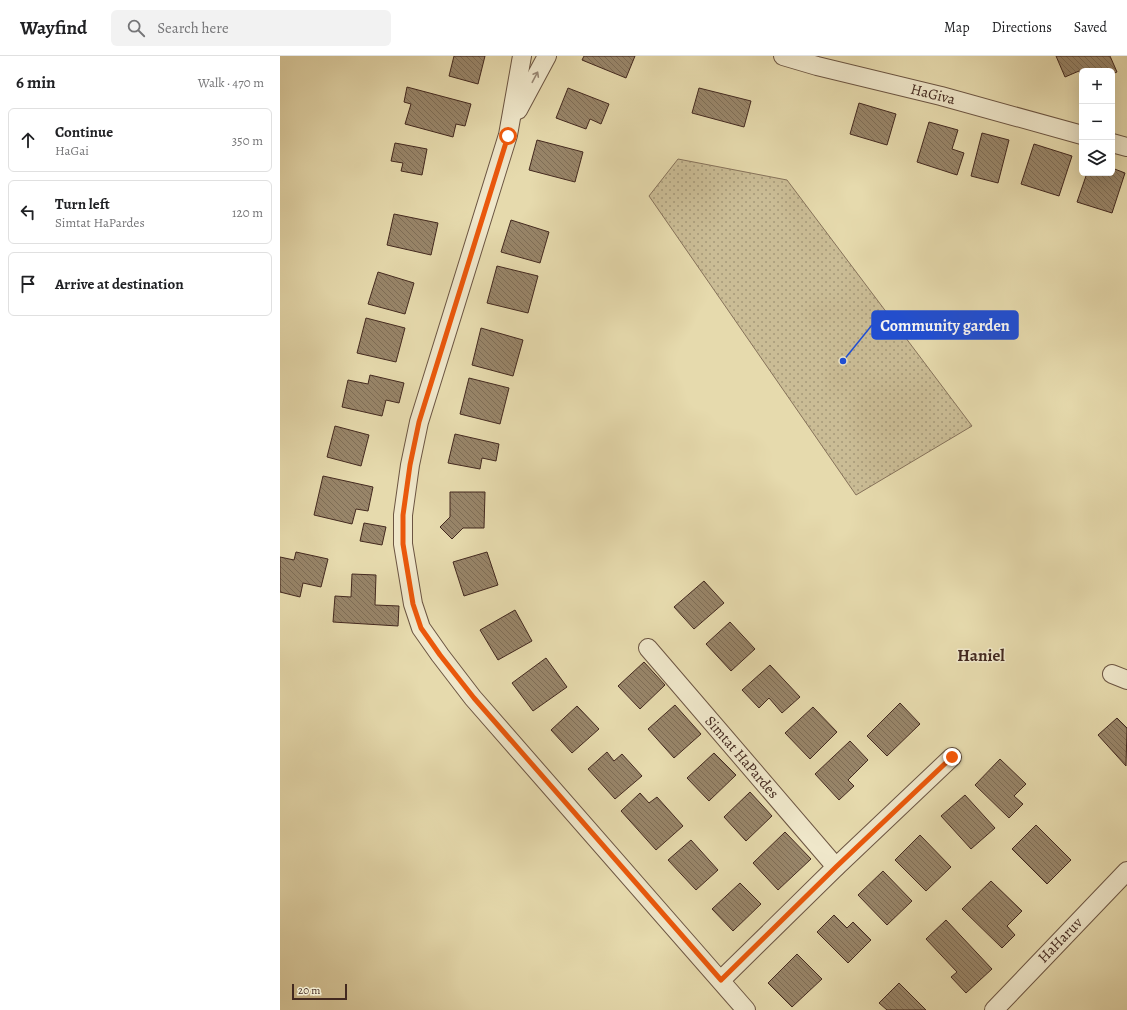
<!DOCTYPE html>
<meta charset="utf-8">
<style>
:root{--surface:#fff;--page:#f2f2f2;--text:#202124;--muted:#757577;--line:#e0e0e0}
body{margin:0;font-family:Alegreya,serif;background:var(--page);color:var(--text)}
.controls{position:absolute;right:12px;top:12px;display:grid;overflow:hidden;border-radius:6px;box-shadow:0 4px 16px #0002}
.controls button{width:36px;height:36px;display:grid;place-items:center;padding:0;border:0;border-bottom:1px solid var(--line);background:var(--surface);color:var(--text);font:20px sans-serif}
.scale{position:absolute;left:12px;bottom:10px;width:55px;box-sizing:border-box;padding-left:4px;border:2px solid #43291f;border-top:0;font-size:11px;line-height:14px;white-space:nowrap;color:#43291f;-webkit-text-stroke:3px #efe7ca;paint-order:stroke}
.stop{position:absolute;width:12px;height:12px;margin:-9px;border:3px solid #ea580c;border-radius:50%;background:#fff}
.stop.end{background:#ea580c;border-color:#fff;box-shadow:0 1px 4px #0008}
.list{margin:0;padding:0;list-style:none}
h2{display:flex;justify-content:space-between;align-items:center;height:52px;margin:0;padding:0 16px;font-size:17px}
h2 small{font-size:13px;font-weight:400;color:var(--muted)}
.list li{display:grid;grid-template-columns:26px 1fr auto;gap:12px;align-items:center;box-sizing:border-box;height:64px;margin:0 8px 8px;padding:0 8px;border:1px solid var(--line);border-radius:6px}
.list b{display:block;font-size:15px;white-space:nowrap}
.list p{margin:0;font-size:13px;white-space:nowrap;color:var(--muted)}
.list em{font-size:13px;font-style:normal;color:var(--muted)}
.icon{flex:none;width:22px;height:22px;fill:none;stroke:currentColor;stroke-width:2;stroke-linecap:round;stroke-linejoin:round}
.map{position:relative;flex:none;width:847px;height:954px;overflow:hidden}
header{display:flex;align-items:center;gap:24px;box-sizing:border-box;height:56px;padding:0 20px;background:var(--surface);border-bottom:1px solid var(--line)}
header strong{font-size:19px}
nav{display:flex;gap:22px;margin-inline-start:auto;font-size:14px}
.search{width:280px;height:36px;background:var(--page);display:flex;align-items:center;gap:10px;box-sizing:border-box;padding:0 14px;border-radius:6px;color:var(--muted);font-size:15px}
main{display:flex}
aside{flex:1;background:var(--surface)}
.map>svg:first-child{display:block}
</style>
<header>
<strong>Wayfind</strong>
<div class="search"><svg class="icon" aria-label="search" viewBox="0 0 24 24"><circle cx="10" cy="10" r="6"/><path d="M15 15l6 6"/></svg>Search here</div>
<nav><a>Map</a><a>Directions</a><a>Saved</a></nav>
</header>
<main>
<aside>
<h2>6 min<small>Walk · 470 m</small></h2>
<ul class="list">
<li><svg class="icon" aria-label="ahead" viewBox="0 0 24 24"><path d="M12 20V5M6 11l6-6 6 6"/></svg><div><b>Continue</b><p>HaGai</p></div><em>350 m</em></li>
<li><svg class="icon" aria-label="left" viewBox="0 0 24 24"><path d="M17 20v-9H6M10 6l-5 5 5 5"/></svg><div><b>Turn left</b><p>Simtat HaPardes</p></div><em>120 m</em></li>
<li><svg class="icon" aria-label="arrive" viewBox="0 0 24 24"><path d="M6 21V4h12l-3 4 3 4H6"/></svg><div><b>Arrive at destination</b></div></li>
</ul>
</aside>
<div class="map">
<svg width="847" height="954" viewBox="0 0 847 954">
<defs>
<pattern id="park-dots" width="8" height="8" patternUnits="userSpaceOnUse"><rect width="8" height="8" fill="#cabc95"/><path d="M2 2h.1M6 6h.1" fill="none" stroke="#a69979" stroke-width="1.8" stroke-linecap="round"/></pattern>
<pattern id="building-back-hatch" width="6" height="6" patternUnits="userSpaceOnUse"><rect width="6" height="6" fill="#988569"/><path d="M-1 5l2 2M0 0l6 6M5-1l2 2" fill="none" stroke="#7e6d56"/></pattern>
</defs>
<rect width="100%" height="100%" fill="#e6daad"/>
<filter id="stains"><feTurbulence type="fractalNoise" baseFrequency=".005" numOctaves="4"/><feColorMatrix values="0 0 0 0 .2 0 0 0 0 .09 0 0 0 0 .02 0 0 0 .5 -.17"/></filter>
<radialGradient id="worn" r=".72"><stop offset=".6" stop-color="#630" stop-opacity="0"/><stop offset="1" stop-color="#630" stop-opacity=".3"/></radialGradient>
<polygon fill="url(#park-dots)" stroke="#86725a" points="398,103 507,124 692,370 576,439 369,140"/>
<g fill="url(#building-back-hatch)" stroke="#43291f">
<polygon points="174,0 205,0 198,28 169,20"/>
<polygon points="304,0 355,0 346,22 302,4"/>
<polygon points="776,0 830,0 837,16 832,18 832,15 802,15 802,23 799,15 785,21"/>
<polygon points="127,31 191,48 185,70 176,68 173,81 125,68 131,48 124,46"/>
<polygon points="288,32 329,48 321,68 310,63 306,73 276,62"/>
<polygon points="419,32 471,45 464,71 412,57"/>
<polygon points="579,47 616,58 607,89 570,78"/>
<polygon points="649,66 678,74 672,93 684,97 677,119 637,106"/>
<polygon points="702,77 729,84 718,127 691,120"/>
<polygon points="257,84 303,96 295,126 249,114"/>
<polygon points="115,87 147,93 142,119 121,115 123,107 111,105"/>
<polygon points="754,88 792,100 779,140 741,128"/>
<polygon points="832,112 845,117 832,157 797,146 807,117 832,117"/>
<polygon points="114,158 158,167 151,199 107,189"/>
<polygon points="231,164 269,176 260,207 221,196"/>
<polygon points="217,210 258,220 248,257 207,247"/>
<polygon points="98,216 134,227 125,258 88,248"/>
<polygon points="86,262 125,272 116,306 77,297"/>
<polygon points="201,272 243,284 233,320 192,309"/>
<polygon points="90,319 124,327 119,347 106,344 102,360 62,351 68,324 88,328"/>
<polygon points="189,322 229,332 220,368 180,358"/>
<polygon points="55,370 89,379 81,410 47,401"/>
<polygon points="175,378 219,388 216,405 202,402 200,413 168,407"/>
<polygon points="43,420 93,431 88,455 76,453 72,468 34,459"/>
<polygon points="170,436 205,436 204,472 183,472 172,483 160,471 170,461"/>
<polygon points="84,467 106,471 102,489 80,485"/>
<polygon points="16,496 48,503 41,531 23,527 20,541 0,536 0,501 14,504"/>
<polygon points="207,496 218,529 184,540 173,506"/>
<polygon points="72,518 96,519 95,549 119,550 118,570 53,566 55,540 71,541"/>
<polygon points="424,525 444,547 414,573 394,551"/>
<polygon points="235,554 252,585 218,604 200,574"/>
<polygon points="450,566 475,593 451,615 426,588"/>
<polygon points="266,602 287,631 253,655 232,627"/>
<polygon points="364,606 385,629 360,653 338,630"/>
<polygon points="490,609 520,641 502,657 489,642 479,652 462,634"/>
<polygon points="620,647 640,668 607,700 587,680"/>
<polygon points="395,649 421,678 394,702 368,673"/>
<polygon points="297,650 319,673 292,697 271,674"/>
<polygon points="533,651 557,676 530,703 505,677"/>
<polygon points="837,662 847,672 846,710 818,679"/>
<polygon points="570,685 588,704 568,724 574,730 559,744 535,718"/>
<polygon points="327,696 334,705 342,698 362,720 335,743 308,713"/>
<polygon points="434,697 456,719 429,745 407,722"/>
<polygon points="720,703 746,728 734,740 743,748 729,762 695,729"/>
<polygon points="470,736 492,760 466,785 444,761"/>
<polygon points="360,737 369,747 377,741 403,770 376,794 341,755"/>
<polygon points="685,739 715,772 691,793 661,760"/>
<polygon points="756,769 791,804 767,828 732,793"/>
<polygon points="505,776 531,803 498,834 473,807"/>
<polygon points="640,779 671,811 646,835 615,804"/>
<polygon points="411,784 438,814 416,834 388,804"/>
<polygon points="603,815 632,845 607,869 578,839"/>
<polygon points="711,825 742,855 727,870 735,879 722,892 682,853"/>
<polygon points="460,827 481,848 453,875 432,853"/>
<polygon points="554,859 567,872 573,866 591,884 568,907 537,876"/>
<polygon points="666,864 712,913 686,937 671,921 677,916 646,883"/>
<polygon points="517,898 542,923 512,951 488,927"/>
<polygon points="619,927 646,954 607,954 599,947"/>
</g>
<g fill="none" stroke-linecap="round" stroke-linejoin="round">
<g stroke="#6c5542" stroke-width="20">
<g id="minor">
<polyline points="242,0 228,79 139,366 130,409 123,459 123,488 133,548 141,572 160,599 193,642 466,954"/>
<polyline points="503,0 537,10 661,40 802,79"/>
<polyline points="238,54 267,0"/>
<polyline points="832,87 847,91"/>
<polyline points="368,592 556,811"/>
<polyline points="832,618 847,624"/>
<polyline points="441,924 556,811 672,701"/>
<polyline points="714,954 847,815"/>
</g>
</g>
<use href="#minor" stroke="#efe7ca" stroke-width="18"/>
</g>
<defs><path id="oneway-shaft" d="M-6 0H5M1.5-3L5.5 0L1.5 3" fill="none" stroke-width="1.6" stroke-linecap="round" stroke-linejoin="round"/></defs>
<use stroke="#998874" href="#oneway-shaft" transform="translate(255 21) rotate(-62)"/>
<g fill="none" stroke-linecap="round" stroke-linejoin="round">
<polyline stroke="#ea580c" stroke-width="5" points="228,80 139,366 130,409 123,459 123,488 133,548 141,572 160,599 194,642 441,924 556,811 672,701"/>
</g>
<g text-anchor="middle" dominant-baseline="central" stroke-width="3" stroke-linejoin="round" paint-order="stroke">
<g font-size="15" fill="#43291f" stroke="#efe7ca">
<text transform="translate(653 38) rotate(14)">HaGiva</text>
<text transform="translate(462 701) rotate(49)">Simtat HaPardes</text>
<text transform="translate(780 884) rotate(-46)">HaHaruv</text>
</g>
<g font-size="17" font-weight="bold" fill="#43291f" stroke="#efe7ca">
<text x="701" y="599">Haniel</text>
</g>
</g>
<path fill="none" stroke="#1d4ed8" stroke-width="1.5" d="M563 305L592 269"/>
<circle fill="#1d4ed8" stroke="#efe7ca" stroke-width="1.5" cx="563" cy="305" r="4"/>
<rect fill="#1d4ed8" stroke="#1d4ed8" stroke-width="1.5" x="592" y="255" width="146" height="28" rx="4"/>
<g font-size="16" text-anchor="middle" font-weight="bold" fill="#fff">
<text x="665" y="275">Community garden</text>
</g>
<rect width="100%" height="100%" filter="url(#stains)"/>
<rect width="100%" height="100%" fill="url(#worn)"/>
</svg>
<div class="controls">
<button>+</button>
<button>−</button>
<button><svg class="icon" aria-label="layers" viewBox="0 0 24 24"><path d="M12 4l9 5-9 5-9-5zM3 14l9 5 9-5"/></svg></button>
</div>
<div class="scale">20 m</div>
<div class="stop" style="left:228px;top:80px"></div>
<div class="stop end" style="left:672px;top:701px"></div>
</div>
</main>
